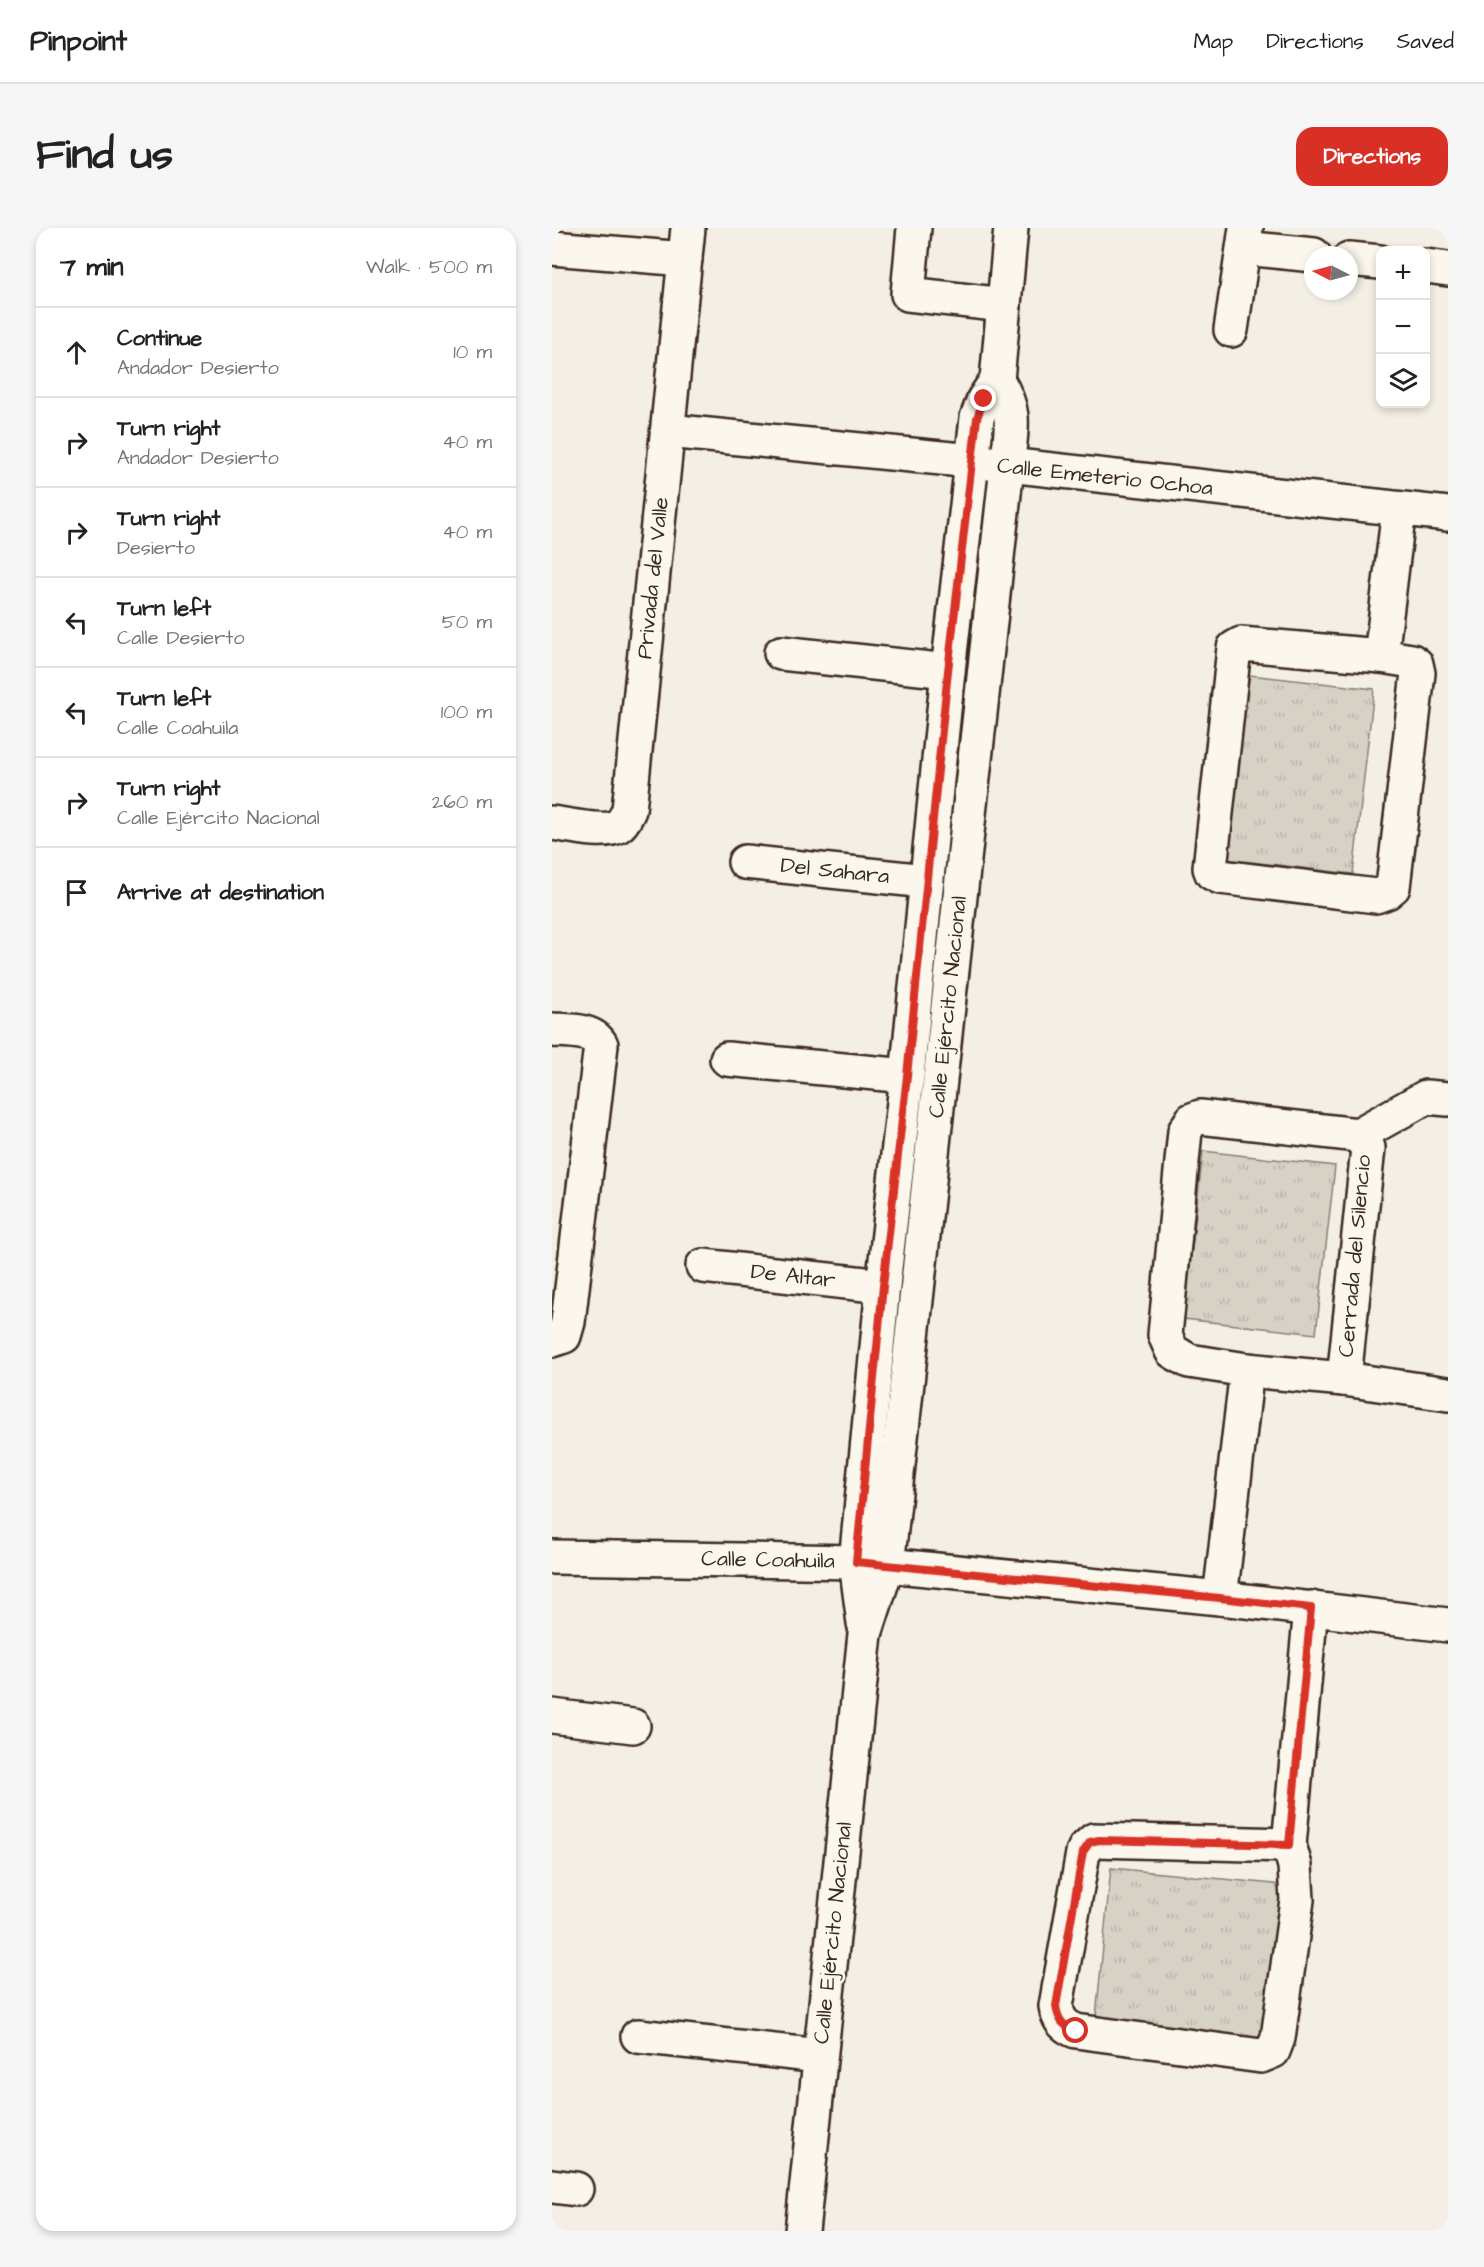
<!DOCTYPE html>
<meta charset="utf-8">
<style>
:root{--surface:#fff;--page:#f6f6f6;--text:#222;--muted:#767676;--line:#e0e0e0;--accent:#d93025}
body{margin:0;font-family:"Architects Daughter",sans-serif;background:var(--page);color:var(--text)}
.controls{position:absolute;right:18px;top:18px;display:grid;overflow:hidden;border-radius:12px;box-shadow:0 3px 9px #0003}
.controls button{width:54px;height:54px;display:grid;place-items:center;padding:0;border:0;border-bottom:2px solid var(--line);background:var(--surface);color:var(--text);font:30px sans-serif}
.compass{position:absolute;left:752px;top:18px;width:54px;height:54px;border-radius:50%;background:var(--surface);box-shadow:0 3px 9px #0003;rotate:276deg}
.stop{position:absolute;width:18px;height:18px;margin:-14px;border:4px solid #d93025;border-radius:50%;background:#fff}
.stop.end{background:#d93025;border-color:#fff;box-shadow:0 2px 6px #0008}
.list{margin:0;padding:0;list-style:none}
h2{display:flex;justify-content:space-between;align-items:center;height:78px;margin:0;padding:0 24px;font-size:26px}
h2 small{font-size:20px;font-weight:400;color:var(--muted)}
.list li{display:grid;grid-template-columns:39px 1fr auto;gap:18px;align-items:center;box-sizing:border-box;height:90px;padding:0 24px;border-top:2px solid var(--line)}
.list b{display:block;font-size:22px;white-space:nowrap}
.list p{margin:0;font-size:20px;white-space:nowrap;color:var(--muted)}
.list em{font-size:20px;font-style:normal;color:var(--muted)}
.icon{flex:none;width:33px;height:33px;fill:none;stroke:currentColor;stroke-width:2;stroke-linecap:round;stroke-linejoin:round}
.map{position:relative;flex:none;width:896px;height:2003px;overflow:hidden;border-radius:18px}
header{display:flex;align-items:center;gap:36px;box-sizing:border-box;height:84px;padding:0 30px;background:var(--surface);border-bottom:2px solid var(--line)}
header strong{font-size:28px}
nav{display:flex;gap:33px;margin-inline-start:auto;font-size:21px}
.intro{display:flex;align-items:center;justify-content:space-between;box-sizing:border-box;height:144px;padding:0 36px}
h1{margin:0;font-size:42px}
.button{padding:15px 27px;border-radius:18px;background:var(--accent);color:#fff;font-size:21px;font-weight:700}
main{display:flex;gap:36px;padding:0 36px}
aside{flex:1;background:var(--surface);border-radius:18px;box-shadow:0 3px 9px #0003}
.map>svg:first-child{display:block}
</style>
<header>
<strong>Pinpoint</strong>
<nav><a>Map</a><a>Directions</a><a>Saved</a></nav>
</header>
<div class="intro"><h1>Find us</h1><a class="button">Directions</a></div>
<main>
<aside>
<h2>7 min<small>Walk · 500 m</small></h2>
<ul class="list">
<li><svg class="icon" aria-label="ahead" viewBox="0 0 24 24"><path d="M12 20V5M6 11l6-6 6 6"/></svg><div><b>Continue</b><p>Andador Desierto</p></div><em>10 m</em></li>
<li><svg class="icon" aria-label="right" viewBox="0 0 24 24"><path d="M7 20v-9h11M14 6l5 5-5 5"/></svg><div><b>Turn right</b><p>Andador Desierto</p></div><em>40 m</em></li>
<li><svg class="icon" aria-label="right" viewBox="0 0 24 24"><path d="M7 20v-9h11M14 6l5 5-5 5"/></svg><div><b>Turn right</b><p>Desierto</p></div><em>40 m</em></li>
<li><svg class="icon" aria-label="left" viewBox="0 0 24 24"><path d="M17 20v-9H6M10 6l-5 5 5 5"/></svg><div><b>Turn left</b><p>Calle Desierto</p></div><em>50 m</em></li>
<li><svg class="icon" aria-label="left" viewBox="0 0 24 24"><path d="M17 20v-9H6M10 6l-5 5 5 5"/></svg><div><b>Turn left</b><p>Calle Coahuila</p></div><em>100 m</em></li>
<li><svg class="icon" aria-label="right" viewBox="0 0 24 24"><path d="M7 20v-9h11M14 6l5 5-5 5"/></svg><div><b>Turn right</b><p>Calle Ejército Nacional</p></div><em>260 m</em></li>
<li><svg class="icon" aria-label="arrive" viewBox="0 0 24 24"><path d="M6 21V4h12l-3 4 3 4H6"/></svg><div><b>Arrive at destination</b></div></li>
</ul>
</aside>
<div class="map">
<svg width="896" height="2003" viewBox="0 0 896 2003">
<defs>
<pattern id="park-tufts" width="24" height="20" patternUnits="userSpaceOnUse" patternTransform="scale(1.5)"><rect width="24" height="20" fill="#d8d1c6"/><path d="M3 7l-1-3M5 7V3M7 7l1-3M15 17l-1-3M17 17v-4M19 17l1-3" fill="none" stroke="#bab4aa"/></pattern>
</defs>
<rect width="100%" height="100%" fill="#f3efe4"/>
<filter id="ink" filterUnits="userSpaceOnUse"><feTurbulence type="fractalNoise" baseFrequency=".0167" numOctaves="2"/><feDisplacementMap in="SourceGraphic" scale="12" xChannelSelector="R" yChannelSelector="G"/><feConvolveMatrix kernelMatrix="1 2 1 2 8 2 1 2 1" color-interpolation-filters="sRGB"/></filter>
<g filter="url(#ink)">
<g fill="url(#park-tufts)" stroke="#8a7e72" stroke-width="1.5">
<polygon points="697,447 822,461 801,646 675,631"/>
<polygon points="651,923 783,938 764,1106 632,1091"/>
<polygon points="559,1640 731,1657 714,1815 543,1798"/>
</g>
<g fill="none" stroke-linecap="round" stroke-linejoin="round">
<g stroke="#3b2a1e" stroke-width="38">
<g id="minor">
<polyline points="362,0 356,66 452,77"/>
<polyline points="0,20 133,31"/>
<polyline points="692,20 762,27"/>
<polyline points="797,31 828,34"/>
<polyline points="874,38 896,41"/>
<polyline points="679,102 694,0"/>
<polyline points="116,203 420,233 896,286"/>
<polygon points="689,416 829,428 860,433 864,436 866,445 841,659 835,664 824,668 668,649 660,645 658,640 682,420"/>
<polyline points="229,425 396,443"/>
<polyline points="829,428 847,281"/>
<path d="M0 595C16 597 52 606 66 598 72 594 74 588 77 582L136 0"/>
<polyline points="193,634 374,653"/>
<path d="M0 802C16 803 41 801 49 817L16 1094 12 1108 0 1112"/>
<polyline points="175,831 355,848"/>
<polyline points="896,871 874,869 806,907 648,889 640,892 633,903 613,1107 620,1123 637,1133 695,1142 792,1151 896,1166"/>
<polyline points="151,1038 331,1058"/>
<polyline points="792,1151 816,920 806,907"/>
<polyline points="0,1329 304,1334 668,1370 896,1397"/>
<polyline points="668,1370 695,1142"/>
<polyline points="312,1395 304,1334 331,1058 355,848 396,443 425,190 432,171 445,152 459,0"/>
<polyline points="0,1488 81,1498"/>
<path d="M542 1612 737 1617 743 1638 745 1672 726 1810 721 1823 709 1828 524 1803C511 1798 506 1791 504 1778L531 1625 533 1620Z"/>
<polyline points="737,1617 759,1380"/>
<polyline points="86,1808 268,1828"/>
<polyline points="0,1958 24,1961"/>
<path d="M250 2003 313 1406 335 1338 455 238C459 201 466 186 445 152"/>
</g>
</g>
<use href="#minor" stroke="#fbf7ec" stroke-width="33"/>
</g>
</g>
<g fill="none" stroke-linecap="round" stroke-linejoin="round" filter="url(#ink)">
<path stroke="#d93025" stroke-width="8" d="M432 171 425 190 396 443 355 848 331 1058 304 1334 668 1370 759 1380 737 1617 547 1612 538 1614 531 1624 504 1778C506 1792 511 1798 524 1803"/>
</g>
<g text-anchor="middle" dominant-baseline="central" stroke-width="5" stroke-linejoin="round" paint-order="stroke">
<g font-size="22" fill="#3b2a1e" stroke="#fbf7ec">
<text transform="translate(553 249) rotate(6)">Calle Emeterio Ochoa</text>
<text transform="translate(101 350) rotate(-84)">Privada del Valle</text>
<text transform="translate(283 643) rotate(6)">Del Sahara</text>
<text transform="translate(396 779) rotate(-84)">Calle Ejército Nacional</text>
<text transform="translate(803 1028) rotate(-85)">Cerrada del Silencio</text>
<text transform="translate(241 1048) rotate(6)">De Altar</text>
<text transform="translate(216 1332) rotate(1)">Calle Coahuila</text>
<text transform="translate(281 1705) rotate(-84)">Calle Ejército Nacional</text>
</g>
</g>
</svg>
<div class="controls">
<button>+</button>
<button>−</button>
<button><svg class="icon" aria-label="layers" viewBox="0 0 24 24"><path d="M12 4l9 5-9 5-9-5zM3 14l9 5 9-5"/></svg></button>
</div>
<svg class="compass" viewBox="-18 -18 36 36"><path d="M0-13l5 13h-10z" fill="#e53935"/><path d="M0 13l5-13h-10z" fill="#767676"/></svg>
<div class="stop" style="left:524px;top:1803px"></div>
<div class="stop end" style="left:432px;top:171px"></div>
</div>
</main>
